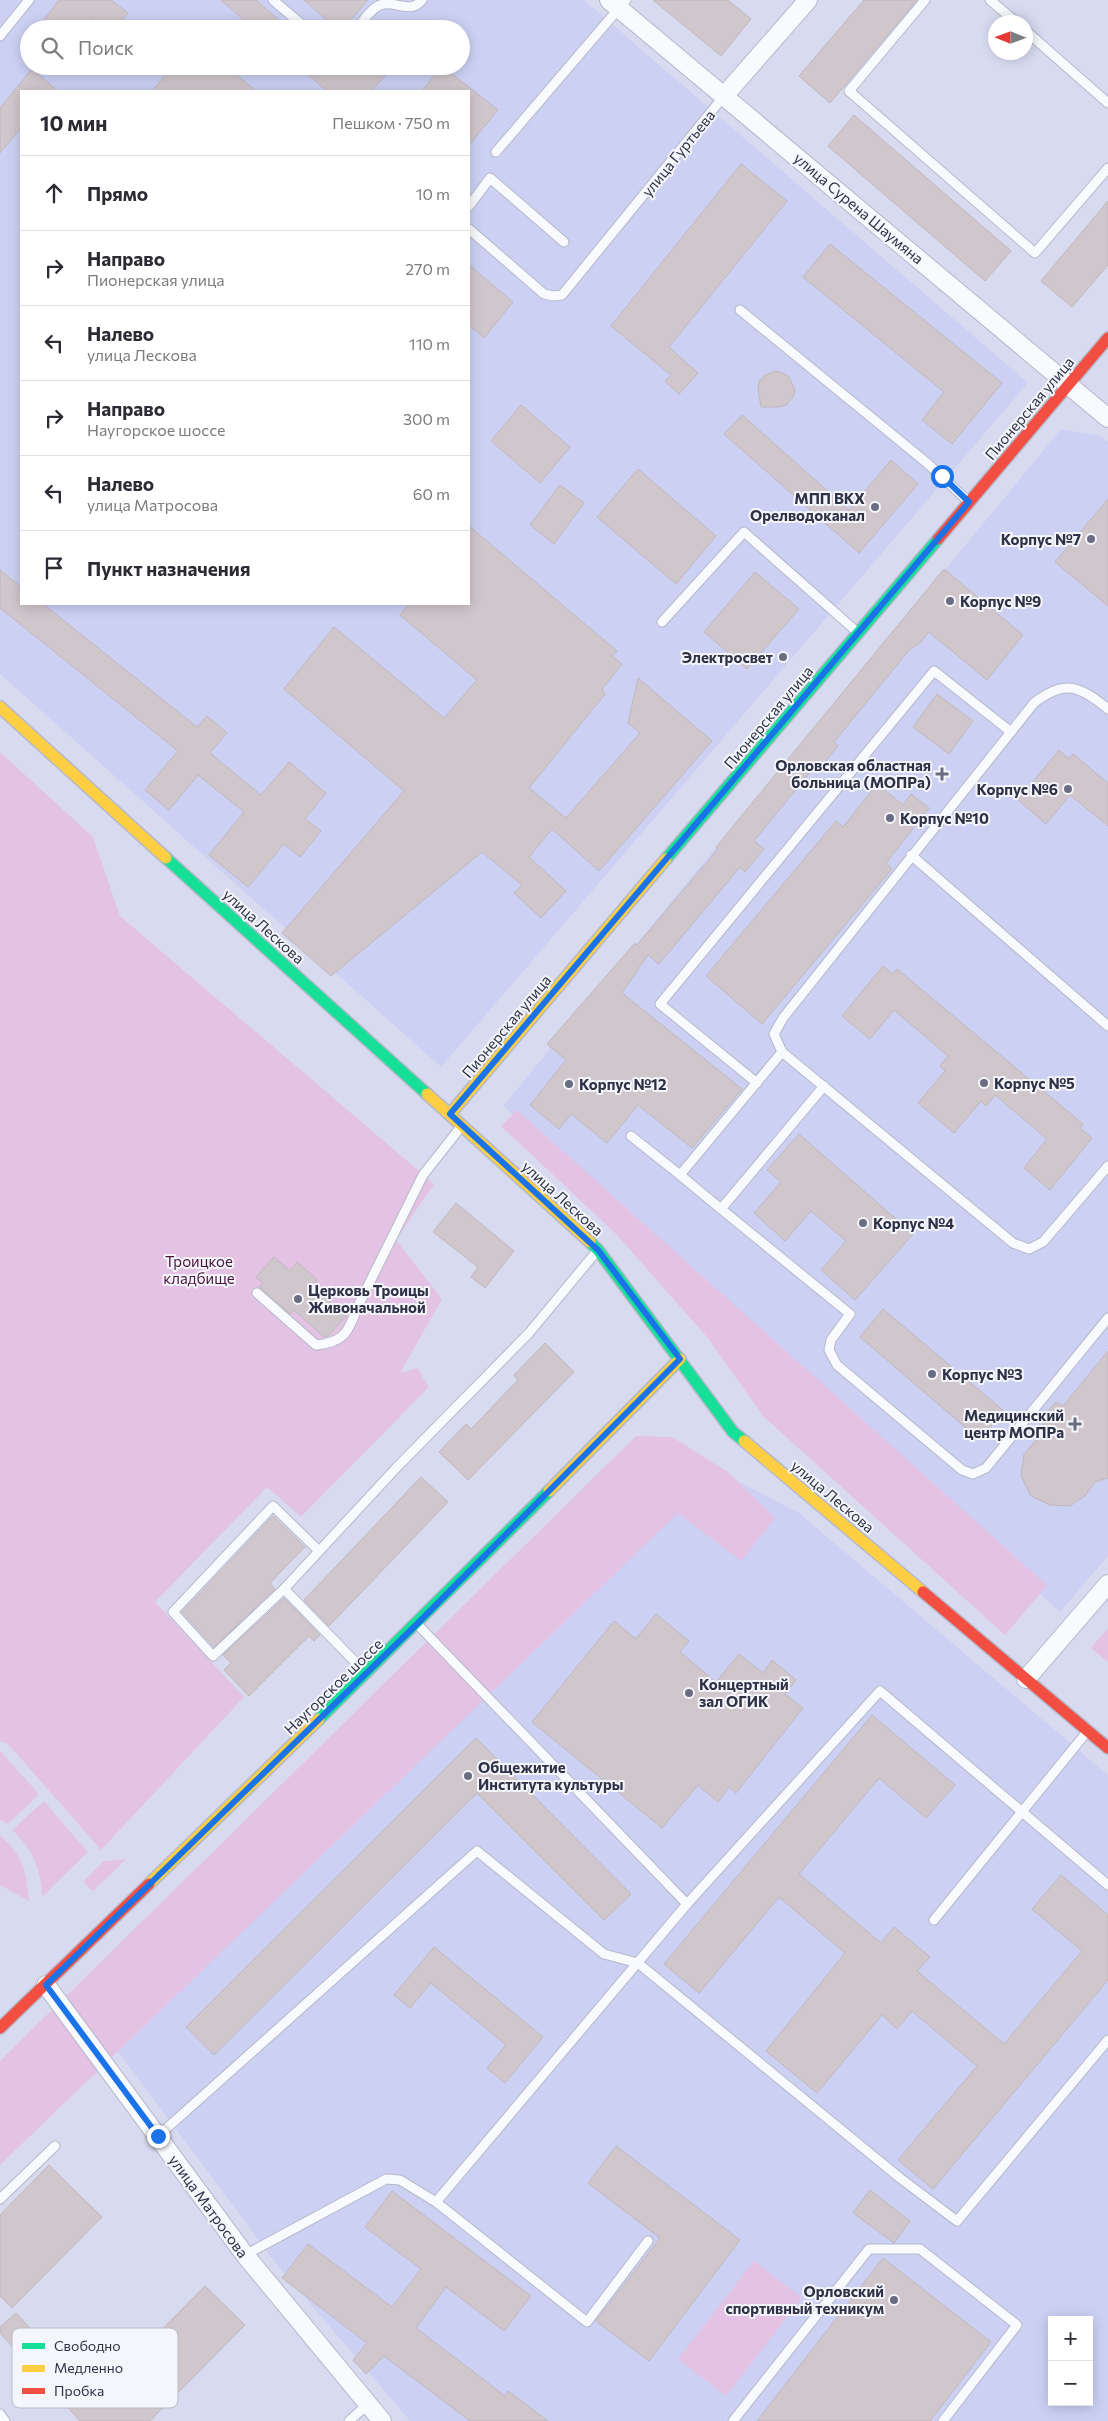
<!DOCTYPE html>
<html lang="ru">
<meta charset="utf-8">
<style>
:root{--surface:#fff;--page:#f2f2f3;--text:#2b2b33;--muted:#7c7c81;--line:#e1e1e2}
body{margin:0;font-family:Commissioner,sans-serif;background:var(--page);color:var(--text)}
.controls{position:absolute;right:15px;bottom:15px;display:grid;overflow:hidden;border-radius:0px;box-shadow:0 2px 12px #0003}
.controls button{width:45px;height:45px;display:grid;place-items:center;padding:0;border:0;border-bottom:1px solid var(--line);background:var(--surface);color:var(--text);font:25px sans-serif}
.compass{position:absolute;left:988px;top:15px;width:45px;height:45px;border-radius:50%;background:var(--surface);box-shadow:0 2px 12px #0003;rotate:271deg}
.stop{position:absolute;width:15px;height:15px;margin:-11px;border:4px solid #1a73e8;border-radius:50%;background:#fff}
.stop.end{background:#1a73e8;border-color:#fff;box-shadow:0 1px 5px #0008}
.list{margin:0;padding:0;list-style:none}
h2{display:flex;justify-content:space-between;align-items:center;height:65px;margin:0;padding:0 20px;font-size:21px}
h2 small{font-size:16px;font-weight:400;color:var(--muted)}
.list li{display:grid;grid-template-columns:32px 1fr auto;gap:15px;align-items:center;box-sizing:border-box;height:75px;padding:0 20px;border-top:1px solid var(--line)}
.list b{display:block;font-size:19px;white-space:nowrap}
.list p{margin:0;font-size:16px;white-space:nowrap;color:var(--muted)}
.list em{font-size:16px;font-style:normal;color:var(--muted)}
.icon{flex:none;width:28px;height:28px;fill:none;stroke:currentColor;stroke-width:2;stroke-linecap:round;stroke-linejoin:round}
.map{position:relative;flex:none;width:1108px;height:2421px;overflow:hidden}
.search{position:absolute;background:var(--surface);box-shadow:0 2px 12px #0003;left:20px;top:20px;width:450px;height:55px;display:flex;align-items:center;gap:12px;box-sizing:border-box;padding:0 18px;border-radius:28px;color:var(--muted);font-size:19px}
.panel{position:absolute;background:var(--surface);box-shadow:0 2px 12px #0003;left:20px;top:90px;width:450px;height:515px;border-radius:0px}
.map>svg:first-child{display:block}
</style>
<div class="map">
<svg width="1108" height="2421" viewBox="0 0 1108 2421">
<rect width="100%" height="100%" fill="#d8dbf0"/>
<g fill="#ccd1f4" fill-rule="evenodd">
<path d="M0 0H584L1028 383 441 1067 0 674ZM29 29H461V66H29ZM21 91H469V604H21Z"/>
<polygon points="1061,429 1101,436 1108,442 1108,1556 1060,1612 503,1106"/>
<path d="M701 1462 799 1513 1108 1775V2421H410L275 2262 108 2038ZM1052 2320H1089V2402H1052Z"/>
</g>
<g fill="#e4c2e3">
<polygon points="0,752 93,837 120,916 434,1184 396,1240 442,1299 400,1373 417,1368 429,1387 301,1517 267,1487 155,1602 244,1697 101,1850 8,1744 0,1741"/>
<polygon points="517,1110 1047,1585 1005,1635 763,1416 707,1337 616,1234 501,1126"/>
<polygon points="636,1436 672,1437 728,1472 775,1518 741,1561 678,1513 0,2165 0,2061"/>
<polygon points="1108,1628 1108,1662 1091,1648"/>
<polygon points="0,1751 39,1794 8,1824 0,1820"/>
<path d="M44 1801 88 1852 42 1897C41 1869 33 1849 12 1830Z"/>
<path d="M0 1835C24 1858 26 1869 29 1901L0 1885Z"/>
<polygon points="126,1859 93,1891 83,1882 104,1861"/>
<polygon points="754,2261 802,2298 726,2396 678,2359"/>
</g>
<g fill="#d0c7cd" stroke="#c0b7bd">
<polygon points="59,0 111,0 128,13 115,29 104,29 92,19 84,29 37,29"/>
<polygon points="221,0 256,0 289,29 254,29"/>
<polygon points="304,0 368,0 343,29 337,29"/>
<polygon points="653,0 728,0 751,19 721,56"/>
<polygon points="864,0 917,0 830,103 799,76"/>
<polygon points="173,66 226,66 256,91 152,91"/>
<polygon points="298,66 393,66 372,91 327,91"/>
<polygon points="442,66 498,110 469,145 469,91 422,91"/>
<polygon points="32,69 58,91 21,91 21,128 0,153 0,108"/>
<polygon points="854,115 1011,251 985,281 828,146"/>
<polygon points="741,164 787,201 669,347 698,373 679,394 665,381 671,375 611,326"/>
<polygon points="1108,201 1108,265 1072,307 1041,281"/>
<polygon points="830,244 1002,383 952,444 922,420 944,392 803,277"/>
<polygon points="469,265 513,302 484,338 469,325"/>
<polygon points="775,371 781,372 789,377 795,390 793,397 786,405 780,407 761,407 758,389 760,380 764,376"/>
<polygon points="521,405 570,447 540,483 491,441"/>
<polygon points="742,415 849,510 891,460 918,484 859,553 724,434"/>
<polygon points="638,469 716,536 676,584 597,517"/>
<polygon points="560,485 584,503 554,544 530,525"/>
<polygon points="1108,499 1108,606 1055,562"/>
<polygon points="469,526 617,651 612,656 622,664 602,689 605,694 529,788 566,818 640,733 628,723 638,678 712,741 599,871 552,829 529,857 566,891 541,918 514,893 522,885 482,852 331,976 282,933 404,791 284,689 334,627 444,718 477,680 400,615 409,604 469,604"/>
<polygon points="944,569 1023,635 987,680 929,632 919,644 910,649 834,742 838,746 819,769 815,766 754,841 764,849 745,872 740,867 659,964 648,955 622,993 742,1089 692,1148 638,1105 607,1143 571,1114 559,1129 530,1105 566,1060 547,1044 635,943 637,945 718,849 716,847"/>
<polygon points="0,570 21,587 21,604 43,604 197,727 207,716 227,733 210,753 261,795 289,762 326,793 305,819 321,831 300,857 284,844 248,887 209,855 244,812 198,775 169,810 145,790 178,751 0,608"/>
<polygon points="755,572 799,609 747,669 704,632"/>
<polygon points="937,694 973,721 949,754 913,727"/>
<polygon points="1059,750 1069,759 1073,754 1108,783 1108,826 1070,795 1046,824 1018,800"/>
<polygon points="877,784 903,805 911,794 929,808 886,863 892,869 762,1024 706,976 836,821 843,827"/>
<polygon points="883,966 893,974 897,969 1083,1124 1080,1128 1092,1138 1050,1190 1024,1168 1047,1139 995,1095 986,1106 981,1101 954,1133 918,1103 945,1071 940,1066 948,1056 894,1010 870,1039 842,1016"/>
<polygon points="799,1134 913,1234 855,1300 821,1270 846,1241 811,1211 785,1241 754,1213 781,1182 767,1170"/>
<polygon points="456,1203 514,1251 485,1288 471,1277 478,1267 433,1232"/>
<polygon points="274,1257 290,1271 297,1262 317,1280 312,1286 346,1316 328,1336 324,1337 294,1310 290,1314 259,1287 263,1283 256,1277"/>
<polygon points="883,1309 1004,1411 980,1440 860,1337"/>
<polygon points="545,1343 574,1372 468,1480 439,1452 466,1424 471,1429 518,1380 514,1375"/>
<polygon points="1108,1351 1108,1478 1095,1482 1085,1496 1070,1506 1050,1505 1031,1496 1021,1476 1024,1454 1042,1433 1044,1415 1056,1402 1063,1406"/>
<polygon points="421,1477 448,1502 329,1626 304,1600"/>
<polygon points="273,1516 305,1547 270,1583 275,1589 214,1647 182,1612"/>
<polygon points="284,1598 320,1635 314,1641 309,1636 249,1696 224,1670 231,1663 223,1655"/>
<polygon points="656,1614 689,1641 680,1652 716,1682 739,1654 763,1673 772,1660 796,1680 785,1694 803,1708 736,1793 729,1787 718,1802 698,1785 662,1828 532,1722 614,1621 636,1639"/>
<polygon points="872,1715 955,1785 926,1818 879,1778 799,1874 881,1943 894,1927 930,1957 917,1971 1004,2044 1082,1951 1032,1909 1061,1875 1108,1915 1108,1980 933,2189 898,2160 977,2066 912,2011 897,2029 882,2015 817,2093 766,2051 845,1953 779,1897 699,1993 664,1964"/>
<polygon points="476,1738 631,1894 604,1920 477,1793 214,2055 186,2027"/>
<polygon points="434,1947 543,2037 505,2083 487,2068 506,2045 431,1983 410,2008 394,1995"/>
<polygon points="616,2146 740,2240 649,2361 596,2321 660,2238 588,2183"/>
<polygon points="49,2165 102,2217 12,2308 0,2296 0,2215"/>
<polygon points="870,2190 910,2221 894,2243 853,2213"/>
<polygon points="392,2191 531,2296 504,2331 446,2287 416,2328 505,2396 508,2391 548,2421 470,2421 384,2356 366,2374 353,2360 367,2343 282,2278 308,2244 392,2307 421,2269 365,2227"/>
<polygon points="883,2258 991,2342 930,2421 757,2421"/>
<polygon points="205,2286 245,2325 150,2421 80,2421 0,2333 0,2327 16,2313 94,2398"/>
</g>
<g fill="none" stroke-linecap="round" stroke-linejoin="round">
<g stroke="#b5b8ca" stroke-width="11">
<g id="lane">
<polyline points="273,0 307,29"/>
<polyline points="925,0 849,91 1035,253 1108,168"/>
<polyline points="990,0 1016,22"/>
<path d="M357 29C363 21 373 5 384 4 398 2 411 14 422 0"/>
<polyline points="1026,31 1108,103"/>
<polyline points="0,36 29,0"/>
<polyline points="496,152 626,0"/>
<polyline points="469,206 490,178 564,242"/>
<polyline points="469,229 544,294 553,296 562,295 724,96"/>
<polyline points="740,310 927,463 968,501"/>
<polyline points="662,622 744,532 856,631"/>
<path d="M1108 709C1080 686 1065 679 1034 703L783 1018 774 1034 782 1052 1013 1243 1029 1249 1043 1242 1108 1166"/>
<polyline points="911,855 1108,1026"/>
<polyline points="757,1083 660,1004 934,671 1011,732"/>
<polyline points="631,1136 680,1175 782,1052"/>
<polyline points="680,1175 721,1209 824,1086"/>
<polyline points="721,1209 850,1314 831,1340 829,1350 837,1365 962,1470 973,1474 986,1468 1108,1318"/>
<path d="M257 1293 316 1345C344 1342 348 1333 357 1308L423 1175 460 1128"/>
<polyline points="284,1589 213,1656 173,1612 273,1506 319,1551"/>
<polyline points="418,1625 687,1904"/>
<polyline points="365,1672 284,1589 398,1466 529,1333 597,1251"/>
<polyline points="934,1920 1086,1733"/>
<polyline points="158,2136 477,1851 604,1954 638,1963 900,2178 957,2221 1108,2040"/>
<polyline points="0,2199 55,2146"/>
<polyline points="436,2202 687,1904 880,1691 1108,1885"/>
<polyline points="245,2255 386,2179 400,2180 436,2202 587,2322 648,2241"/>
<polyline points="0,2414 5,2421"/>
<polyline points="349,2421 368,2404"/>
<polyline points="733,2421 869,2249 920,2249 1017,2325 943,2421"/>
</g>
</g>
<g stroke="#b5b8ca" stroke-width="20">
<g id="street">
<polyline points="609,0 1108,418"/>
<polyline points="724,96 808,0"/>
<polyline points="1026,1679 1108,1584"/>
<polyline points="46,1985 245,2255 382,2421"/>
</g>
</g>
<g stroke="#b5b8ca" stroke-width="14">
<g id="fast">
<polyline points="166,858 427,1094"/>
<polyline points="666,859 938,539"/>
<polyline points="590,1242 598,1250 733,1432 744,1441"/>
<polyline points="319,1719 549,1491"/>
</g>
</g>
<g stroke="#b5b8ca" stroke-width="14">
<g id="slow">
<polyline points="0,707 166,858"/>
<polyline points="427,1094 590,1242"/>
<polyline points="450,1114 666,859"/>
<polyline points="744,1441 923,1592"/>
<polyline points="549,1491 680,1359"/>
<polyline points="149,1884 319,1719"/>
</g>
</g>
<g stroke="#b5b8ca" stroke-width="14">
<g id="jam">
<polyline points="938,539 1108,338"/>
<polyline points="923,1592 1108,1748"/>
<polyline points="0,2028 149,1884"/>
</g>
</g>
<use href="#lane" stroke="#f9fafd" stroke-width="9"/>
<use href="#street" stroke="#f9fafd" stroke-width="18"/>
<use href="#fast" stroke="#16e098" stroke-width="11"/>
<use href="#slow" stroke="#ffcf43" stroke-width="11"/>
<use href="#jam" stroke="#f24e42" stroke-width="11"/>
</g>
<g fill="none" stroke-linecap="round" stroke-linejoin="round">
<polyline stroke="#1a73e8" stroke-width="6" points="158,2136 46,1985 417,1624 680,1359 598,1250 450,1114 969,502 942,476"/>
</g>
<g fill="#6a6d82" stroke="#f5f6fb" stroke-width="2">
<circle cx="875" cy="507" r="5"/>
<circle cx="1091" cy="539" r="5"/>
<circle cx="950" cy="601" r="5"/>
<circle cx="783" cy="657" r="5"/>
<path d="M939.5 766.5h5v5h5v5h-5v5h-5v-5h-5v-5h5z"/>
<circle cx="1068" cy="789" r="5"/>
<circle cx="890" cy="818" r="5"/>
<circle cx="984" cy="1083" r="5"/>
<circle cx="569" cy="1084" r="5"/>
<circle cx="863" cy="1223" r="5"/>
<circle cx="298" cy="1299" r="5"/>
<circle cx="932" cy="1374" r="5"/>
<path d="M1072.5 1416.5h5v5h5v5h-5v5h-5v-5h-5v-5h5z"/>
<circle cx="689" cy="1693" r="5"/>
<circle cx="468" cy="1776" r="5"/>
<circle cx="894" cy="2300" r="5"/>
</g>
<g text-anchor="middle" dominant-baseline="central" stroke-width="4" stroke-linejoin="round" paint-order="stroke">
<g font-size="15" fill="#2f3246" stroke="#f5f6fb">
<text transform="translate(678 153) rotate(-51)">улица Гуртьева</text>
<text transform="translate(859 208) rotate(40)">улица Сурена Шаумяна</text>
<text transform="translate(1029 408) rotate(-50)">Пионерская улица</text>
<text transform="translate(768 717) rotate(-50)">Пионерская улица</text>
<text transform="translate(264 926) rotate(42)">улица Лескова</text>
<text transform="translate(506 1026) rotate(-50)">Пионерская улица</text>
<text transform="translate(563 1198) rotate(42)">улица Лескова</text>
<text transform="translate(833 1496) rotate(40)">улица Лескова</text>
<text transform="translate(333 1686) rotate(-44)">Наугорское шоссе</text>
<text transform="translate(209 2206) rotate(54)">улица Матросова</text>
</g>
<g font-size="15" font-weight="bold" fill="#2f3246" stroke="#f5f6fb" text-anchor="start">
<text x="865" y="498" text-anchor="end">МПП ВКХ<tspan x="865" dy="17">Орелводоканал</tspan></text>
<text x="1081" y="539" text-anchor="end">Корпус №7</text>
<text x="960" y="601">Корпус №9</text>
<text x="773" y="657" text-anchor="end">Электросвет</text>
<text x="931" y="765" text-anchor="end">Орловская областная<tspan x="931" dy="17">больница (МОПРа)</tspan></text>
<text x="1058" y="789" text-anchor="end">Корпус №6</text>
<text x="900" y="818">Корпус №10</text>
<text x="994" y="1083">Корпус №5</text>
<text x="579" y="1084">Корпус №12</text>
<text x="873" y="1223">Корпус №4</text>
<text x="308" y="1290">Церковь Троицы<tspan x="308" dy="17">Живоначальной</tspan></text>
<text x="942" y="1374">Корпус №3</text>
<text x="1064" y="1415" text-anchor="end">Медицинский<tspan x="1064" dy="17">центр МОПРа</tspan></text>
<text x="699" y="1684">Концертный<tspan x="699" dy="17">зал ОГИК</tspan></text>
<text x="478" y="1767">Общежитие<tspan x="478" dy="17">Института культуры</tspan></text>
<text x="884" y="2291" text-anchor="end">Орловский<tspan x="884" dy="17">спортивный техникум</tspan></text>
</g>
<g font-size="15" fill="#4b123d" stroke="#f5f6fb">
<text x="199" y="1261">Троицкое<tspan x="199" dy="17">кладбище</tspan></text>
</g>
</g>
<rect x="12" y="2328" width="166" height="80" rx="8" fill="#f5f6fb" stroke="#babbc5" stroke-width="1"/>
<rect x="22" y="2343" width="23" height="6" fill="#16e098"/>
<rect x="22" y="2365" width="23" height="7" fill="#ffcf43"/>
<rect x="22" y="2388" width="23" height="6" fill="#f24e42"/>
<g font-size="14" fill="#2f3246">
<text x="54" y="2351">Свободно</text>
<text x="54" y="2373">Медленно</text>
<text x="54" y="2396">Пробка</text>
</g>
</svg>
<div class="controls">
<button>+</button>
<button>−</button>
</div>
<svg class="compass" viewBox="-18 -18 36 36"><path d="M0-13l5 13h-10z" fill="#e53935"/><path d="M0 13l5-13h-10z" fill="#7c7c81"/></svg>
<div class="stop" style="left:942px;top:476px"></div>
<div class="stop end" style="left:158px;top:2136px"></div>
<div class="search"><svg class="icon" aria-label="search" viewBox="0 0 24 24"><circle cx="10" cy="10" r="6"/><path d="M15 15l6 6"/></svg>Поиск</div>
<section class="panel">
<h2>10 мин<small>Пешком · 750 m</small></h2>
<ul class="list">
<li><svg class="icon" aria-label="ahead" viewBox="0 0 24 24"><path d="M12 20V5M6 11l6-6 6 6"/></svg><div><b>Прямо</b></div><em>10 m</em></li>
<li><svg class="icon" aria-label="right" viewBox="0 0 24 24"><path d="M7 20v-9h11M14 6l5 5-5 5"/></svg><div><b>Направо</b><p>Пионерская улица</p></div><em>270 m</em></li>
<li><svg class="icon" aria-label="left" viewBox="0 0 24 24"><path d="M17 20v-9H6M10 6l-5 5 5 5"/></svg><div><b>Налево</b><p>улица Лескова</p></div><em>110 m</em></li>
<li><svg class="icon" aria-label="right" viewBox="0 0 24 24"><path d="M7 20v-9h11M14 6l5 5-5 5"/></svg><div><b>Направо</b><p>Наугорское шоссе</p></div><em>300 m</em></li>
<li><svg class="icon" aria-label="left" viewBox="0 0 24 24"><path d="M17 20v-9H6M10 6l-5 5 5 5"/></svg><div><b>Налево</b><p>улица Матросова</p></div><em>60 m</em></li>
<li><svg class="icon" aria-label="arrive" viewBox="0 0 24 24"><path d="M6 21V4h12l-3 4 3 4H6"/></svg><div><b>Пункт назначения</b></div></li>
</ul>
</section>
</div>
